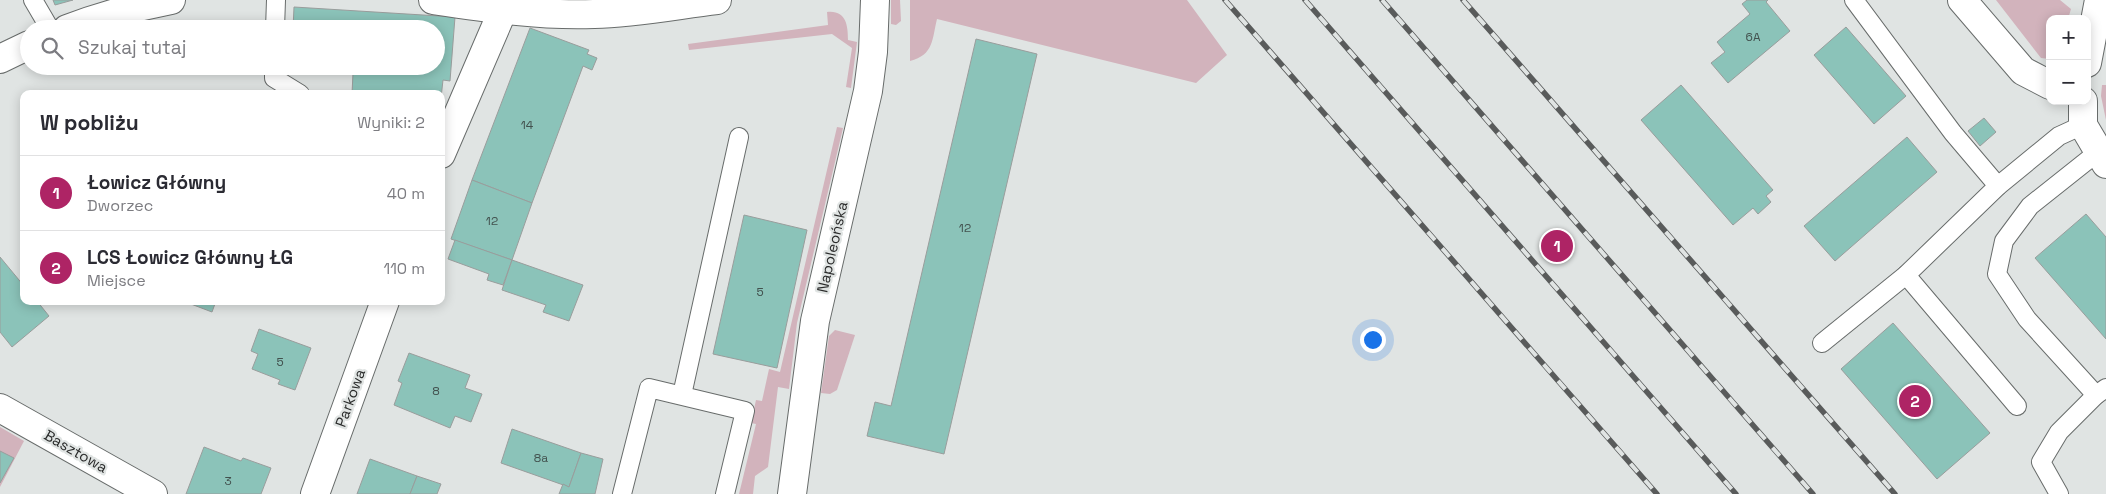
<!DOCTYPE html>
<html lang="pl">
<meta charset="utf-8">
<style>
:root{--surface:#fff;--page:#f2f2f3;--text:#2b2b33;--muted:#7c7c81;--line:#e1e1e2;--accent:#ae2465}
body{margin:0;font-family:"Space Grotesk",sans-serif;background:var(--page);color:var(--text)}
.controls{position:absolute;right:15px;top:15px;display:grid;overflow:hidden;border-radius:10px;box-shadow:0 2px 12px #0003}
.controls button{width:45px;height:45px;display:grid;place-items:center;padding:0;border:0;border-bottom:1px solid var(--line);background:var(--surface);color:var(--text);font:25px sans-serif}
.you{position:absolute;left:1372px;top:339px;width:18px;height:18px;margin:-12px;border:4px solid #fff;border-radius:50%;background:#1a73e8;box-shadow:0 0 0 8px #1a73e833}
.badge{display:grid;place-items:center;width:32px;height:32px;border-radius:50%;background:var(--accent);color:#fff;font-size:16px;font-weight:700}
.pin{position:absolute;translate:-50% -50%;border:2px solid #fff;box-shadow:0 1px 5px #0006}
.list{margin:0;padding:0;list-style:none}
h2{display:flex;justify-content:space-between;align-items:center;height:65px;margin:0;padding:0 20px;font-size:21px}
h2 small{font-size:16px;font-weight:400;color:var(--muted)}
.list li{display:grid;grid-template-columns:32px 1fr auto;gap:15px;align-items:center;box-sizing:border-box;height:75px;padding:0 20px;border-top:1px solid var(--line)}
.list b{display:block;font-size:19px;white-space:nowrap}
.list p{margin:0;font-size:16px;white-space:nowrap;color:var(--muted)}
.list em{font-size:16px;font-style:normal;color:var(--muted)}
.icon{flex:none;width:28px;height:28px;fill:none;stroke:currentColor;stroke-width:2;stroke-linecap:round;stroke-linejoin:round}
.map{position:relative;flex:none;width:2106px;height:494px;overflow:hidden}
.search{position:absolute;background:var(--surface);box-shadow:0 2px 12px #0003;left:20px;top:20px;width:425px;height:55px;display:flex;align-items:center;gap:12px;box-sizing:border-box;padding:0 18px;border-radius:28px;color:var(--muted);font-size:19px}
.panel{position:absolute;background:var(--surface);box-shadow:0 2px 12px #0003;left:20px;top:90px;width:425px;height:215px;border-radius:10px}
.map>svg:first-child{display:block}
</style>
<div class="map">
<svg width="2106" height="494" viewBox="0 0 2106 494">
<rect width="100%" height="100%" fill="#e0e4e3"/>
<g fill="#d2b3bc">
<polygon points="891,0 900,0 901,21 896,25 891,24"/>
<path d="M910 0H1187L1227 55 1196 83 937 19C932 39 934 55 910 61Z"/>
<polygon points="1996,0 2060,0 2071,9 2068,19 2050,19 2050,59 2041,58"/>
<path d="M827 12C846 10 848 25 848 40L857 42 851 88 846 87 852 48 832 34 689 50 688 44 828 25Z"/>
<polygon points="2102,85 2106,85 2106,120 2101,96"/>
<polygon points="837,127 843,128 797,323 789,389 778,387 768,467 755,476 753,494 739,494 756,424 751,423 756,400 762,401 769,369 780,372"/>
<polygon points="835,330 855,335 837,390 830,394 821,393 829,336"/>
<polygon points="0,427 24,441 0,487"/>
</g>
<g fill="#8bc3b9" stroke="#999d9c">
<polygon points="53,0 73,0 55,5"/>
<polygon points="1747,0 1768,0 1766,2 1790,31 1728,83 1711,63 1725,52 1717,42 1750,14 1742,4"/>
<polygon points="294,7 455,17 450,81 443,80 441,98 441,94 352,94 353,73 289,68 289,66 436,66 436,29 293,29"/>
<polygon points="1846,27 1906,96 1874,124 1814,55"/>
<polygon points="530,28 589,50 587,54 597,58 592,70 583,66 532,203 472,180"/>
<polygon points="976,39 1037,54 944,454 867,436 875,402 891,406"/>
<polygon points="1681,85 1773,190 1766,196 1771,202 1758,214 1753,208 1733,225 1641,120"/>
<polygon points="1984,118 1996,132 1980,146 1968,131"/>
<polygon points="1907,137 1937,172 1835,261 1804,226"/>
<polygon points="472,180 532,203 512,260 451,239"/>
<polygon points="2086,214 2106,237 2106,339 2035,258"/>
<polygon points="744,215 807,230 777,368 713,354"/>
<polygon points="455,240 512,260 503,285 487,280 489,274 448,259"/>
<polygon points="0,257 24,286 24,301 37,301 49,316 12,347 0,332"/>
<polygon points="512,260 583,285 569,321 543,312 546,305 502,290"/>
<polygon points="183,301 216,301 212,312"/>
<polygon points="1893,323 1990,433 1937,479 1841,369"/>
<polygon points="259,329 311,348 295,390 278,384 280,380 252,369 258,354 251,351"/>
<polygon points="409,353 470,375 465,388 482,394 471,422 455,416 450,428 394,405 402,383 398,381"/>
<polygon points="512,429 581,453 569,487 501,463"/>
<polygon points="204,447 241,461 243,458 271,468 261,494 186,494"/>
<polygon points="0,451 14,458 0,483"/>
<polygon points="581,453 603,459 595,494 559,494 563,484 569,487"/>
<polygon points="370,459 417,476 410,494 357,494"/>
<polygon points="417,476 441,484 437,494 410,494"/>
</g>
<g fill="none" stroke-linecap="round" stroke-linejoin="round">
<g stroke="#686c6b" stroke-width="20">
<g id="lane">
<polyline points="33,0 50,29"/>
<polyline points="275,29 276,0"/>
<polyline points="274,66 274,78 300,94"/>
<polyline points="1998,186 2059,136 2083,125"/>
<polyline points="1906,275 2017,406"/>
<polyline points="1822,343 1906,275 1998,186 1953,133 1854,0"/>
<polyline points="682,395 739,137"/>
<polyline points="2096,395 2027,319 1997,274 2004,241 2030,206 2098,152"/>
<polyline points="622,494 649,388 745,411 725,494"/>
<polyline points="2059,494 2041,462 2059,432 2096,395 2106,388"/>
</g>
</g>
<g stroke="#686c6b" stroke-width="30">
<g id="street">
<path d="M433 0C487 8 540 16 594 14 635 13 676 5 717 0"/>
<polyline points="1962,0 2023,71 2050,85"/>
<path d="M67 29C101 16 135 7 171 0"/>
<polyline points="0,59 29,45"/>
<polyline points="2087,63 2099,0"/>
<polyline points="2083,101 2083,125 2106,164"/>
<polyline points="441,154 503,10"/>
<polyline points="0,408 153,494"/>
<polyline points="315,494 385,301"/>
<polyline points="792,494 815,321 868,91 873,52 875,0"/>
</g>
</g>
<use href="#lane" stroke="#fff" stroke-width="18"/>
<use href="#street" stroke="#fff" stroke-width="28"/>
<g stroke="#595b5b" stroke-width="5.5">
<g id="rail">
<polyline points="1225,0 1657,494"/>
<polyline points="1305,0 1736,494"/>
<polyline points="1382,0 1813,494"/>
<polyline points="1463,0 1895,494"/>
</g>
</g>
<use href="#rail" stroke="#e0e4e3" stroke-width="4" stroke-dasharray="11" stroke-linecap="butt"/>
</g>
<g text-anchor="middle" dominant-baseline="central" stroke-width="4.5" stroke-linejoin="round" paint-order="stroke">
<g font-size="12" fill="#42514e">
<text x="1753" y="37">6A</text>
<text x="527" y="125">14</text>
<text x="492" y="221">12</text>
<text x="965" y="228">12</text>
<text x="760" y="292">5</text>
<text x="280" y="362">5</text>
<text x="436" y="391">8</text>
<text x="541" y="458">8a</text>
<text x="228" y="481">3</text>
</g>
<g font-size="15" fill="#2a2b2b" stroke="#e0e4e3">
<text transform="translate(832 247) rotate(-77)">Napoleońska</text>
<text transform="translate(350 398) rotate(-70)">Parkowa</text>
<text transform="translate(76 451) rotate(30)">Basztowa</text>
</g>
</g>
</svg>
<div class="controls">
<button>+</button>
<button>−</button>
</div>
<div class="you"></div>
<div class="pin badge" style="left:1557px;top:246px">1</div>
<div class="pin badge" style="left:1915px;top:401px">2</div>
<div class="search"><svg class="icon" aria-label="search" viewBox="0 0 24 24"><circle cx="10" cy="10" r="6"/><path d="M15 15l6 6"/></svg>Szukaj tutaj</div>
<section class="panel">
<h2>W pobliżu<small>Wyniki: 2</small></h2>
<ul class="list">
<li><span class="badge">1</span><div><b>Łowicz Główny</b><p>Dworzec</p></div><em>40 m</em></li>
<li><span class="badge">2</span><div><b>LCS Łowicz Główny ŁG</b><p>Miejsce</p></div><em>110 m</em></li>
</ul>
</section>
</div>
